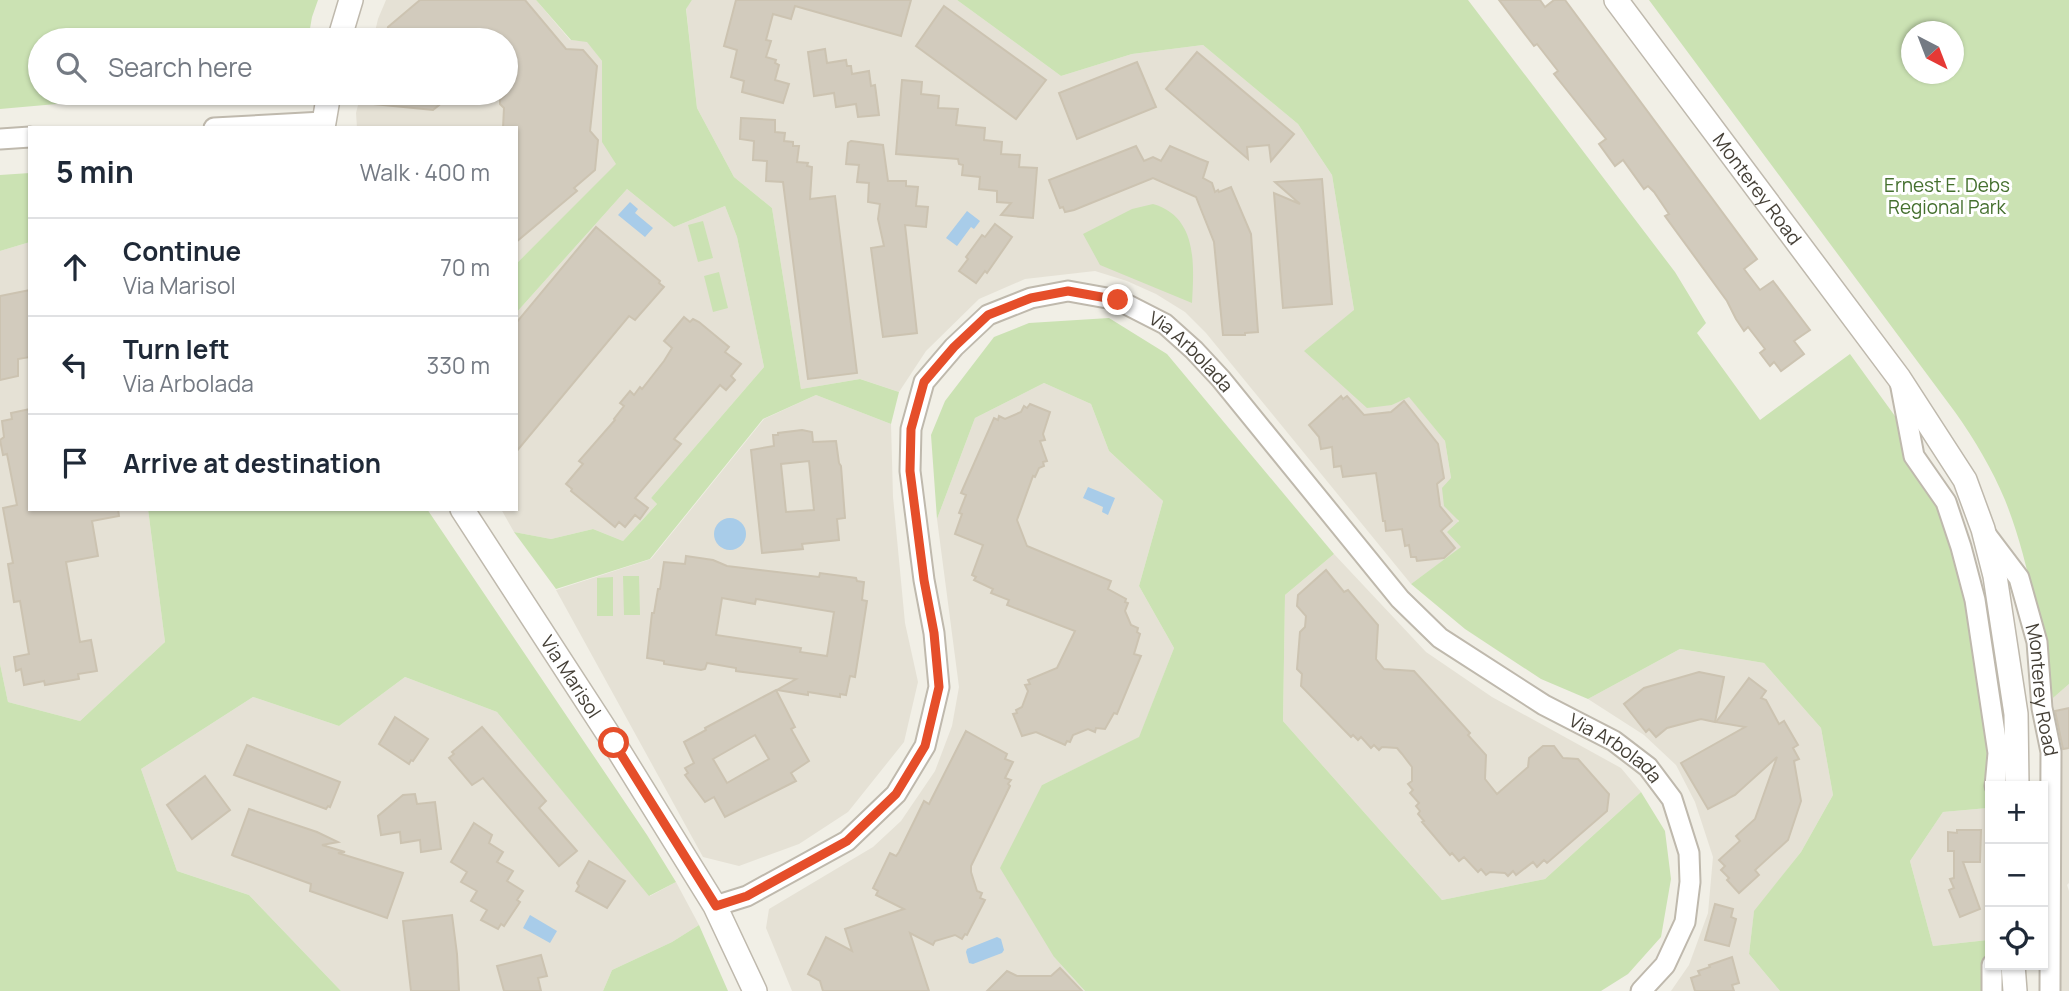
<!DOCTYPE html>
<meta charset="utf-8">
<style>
:root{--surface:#fff;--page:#f6f6f7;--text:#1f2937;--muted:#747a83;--line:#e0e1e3}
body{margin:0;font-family:Manrope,sans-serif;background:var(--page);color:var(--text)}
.controls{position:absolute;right:21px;bottom:21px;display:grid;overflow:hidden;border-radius:0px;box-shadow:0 2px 5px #0004}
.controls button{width:63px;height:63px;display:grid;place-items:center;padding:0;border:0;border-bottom:2px solid var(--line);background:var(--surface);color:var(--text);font:35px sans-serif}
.compass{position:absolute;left:1901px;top:21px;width:63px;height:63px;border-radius:50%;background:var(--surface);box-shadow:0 2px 5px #0004;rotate:138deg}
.stop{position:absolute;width:21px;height:21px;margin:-16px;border:5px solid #e54e2a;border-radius:50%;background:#fff}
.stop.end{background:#e54e2a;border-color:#fff;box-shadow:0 2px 7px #0008}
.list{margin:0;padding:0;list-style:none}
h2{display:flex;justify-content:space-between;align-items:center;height:91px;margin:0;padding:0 28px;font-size:30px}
h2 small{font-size:23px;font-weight:400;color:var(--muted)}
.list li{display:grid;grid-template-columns:46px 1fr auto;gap:21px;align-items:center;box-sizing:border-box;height:98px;padding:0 28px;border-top:2px solid var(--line)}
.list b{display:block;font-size:26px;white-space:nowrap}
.list p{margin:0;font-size:23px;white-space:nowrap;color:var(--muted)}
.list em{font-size:23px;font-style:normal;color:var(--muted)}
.icon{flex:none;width:38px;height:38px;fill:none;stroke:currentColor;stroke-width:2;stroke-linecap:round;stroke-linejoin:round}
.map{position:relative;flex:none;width:2069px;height:991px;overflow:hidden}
.search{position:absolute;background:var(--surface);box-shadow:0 2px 5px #0004;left:28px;top:28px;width:490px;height:77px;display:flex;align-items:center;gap:18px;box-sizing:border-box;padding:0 24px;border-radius:38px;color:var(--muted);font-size:26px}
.panel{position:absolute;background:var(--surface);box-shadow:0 2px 5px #0004;left:28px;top:126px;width:490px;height:385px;border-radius:0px}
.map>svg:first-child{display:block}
</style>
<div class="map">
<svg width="2069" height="991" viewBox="0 0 2069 991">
<rect width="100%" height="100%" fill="#f1efe6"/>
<g fill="#e5e1d5">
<polygon points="386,0 536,0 570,40 587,41 602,61 602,141 617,164 516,264 516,128 357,128 356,113 361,93 506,93 506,40 373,40 378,19"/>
<polygon points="692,0 957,0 1061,76 1132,54 1203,45 1298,124 1332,175 1354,310 1392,405 1409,396 1445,441 1462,547 1411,584 1206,333 1185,312 1156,294 1127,281 1095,271 1025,279 979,299 926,351 899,392 860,379 801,389 772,208 734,177 697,108 686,8"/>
<polygon points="627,189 674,227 725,206 737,237 764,367 651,498 657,504 623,541 593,529 551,539 514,532 501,509 516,509 516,313"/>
<polygon points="30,242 30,509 148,509 165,642 80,721 8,702 0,664 0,251"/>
<polygon points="1044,383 1091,404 1109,451 1163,501 1139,586 1174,648 1139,738 1042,785 1054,957 1085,991 792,991 766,928 769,909 873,847 901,821 935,771 952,726 959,687 937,519 975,418"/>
<polygon points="816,395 891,424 893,497 905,623 918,682 904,742 848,812 799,844 739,866 703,857 556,590 651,559 764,419"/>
<polygon points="1334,554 1426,652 1492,697 1621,768 1641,792 1545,879 1442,900 1283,721 1285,595"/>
<polygon points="1680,649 1764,663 1821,728 1833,795 1801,852 1754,912 1749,954 1780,991 1671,991 1689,965 1708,913 1713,857 1695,802 1676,765 1644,735 1588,699"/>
<polygon points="405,677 497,712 650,896 676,882 699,925 672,942 612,970 603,991 341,991 249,895 177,871 141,769 253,697 339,726"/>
<polygon points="2069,684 2069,883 2067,885 2069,891 2069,991 2057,991 2058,785 2053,698"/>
<polygon points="1988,808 1988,940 1933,946 1910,861 1943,812"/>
</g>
<g fill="#cbe2b3" fill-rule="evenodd">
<polygon points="0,0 318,0 312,17 308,40 40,40 40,93 207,93 158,95 0,109"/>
<polygon points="536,0 692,0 686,9 697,108 734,177 772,208 801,389 860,379 899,392 891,424 816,395 763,419 650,559 556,589 514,532 551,539 593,529 623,541 657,504 651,498 764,367 737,237 725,206 674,227 627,189 516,313 516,264 616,164 602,142 602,61 587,42 571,40"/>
<polygon points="957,0 1468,0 1675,272 1706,323 1697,333 1760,420 1850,354 1900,423 1948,529 1968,610 1990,757 1988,808 1943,812 1910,861 1933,946 1988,940 1987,991 1780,991 1749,954 1754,911 1801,852 1833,795 1821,728 1764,663 1680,649 1588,699 1541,679 1465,629 1411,584 1461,547 1447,532 1459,521 1444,506 1442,488 1451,478 1445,441 1409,397 1392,405 1367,408 1304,351 1354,310 1332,175 1298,124 1203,45 1132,54 1061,76"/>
<path d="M1649 0H2069V684L2053 698C2040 634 2030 562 2005 500 1992 469 1975 440 1955 412ZM1912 32H1954V74H1912Z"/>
<polygon points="30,173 30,242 0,251 0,175"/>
<path d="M1153 204C1198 217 1194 265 1192 303L1100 265 1083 234 1132 209Z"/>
<polygon points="703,221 713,258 698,262 688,225"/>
<polygon points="719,272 728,308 713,312 704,276"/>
<polygon points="1109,318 1167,354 1334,554 1285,595 1283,721 1442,900 1545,879 1641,792 1665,831 1671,879 1661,937 1628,974 1601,991 1085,991 1054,957 1000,868 1042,785 1139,737 1174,648 1139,586 1163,501 1109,451 1091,404 1044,383 975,418 937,519 931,435 945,401 994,337 1029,323"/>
<polygon points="148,509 427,509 647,835 676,882 649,896 497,712 405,677 339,726 253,697 141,769 177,871 249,895 341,991 0,991 0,664 8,702 80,721 165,642"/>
<polygon points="623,576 639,576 640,615 624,615"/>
<polygon points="613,577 613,616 597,616 597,578"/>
<polygon points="699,925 728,991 603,991 612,970 672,942"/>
</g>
<g fill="#a8cce9">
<polygon points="630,202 638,209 635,213 653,228 645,237 618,215"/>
<polygon points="967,211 980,221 974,229 971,227 957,246 946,238"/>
<polygon points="1088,487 1115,498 1108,515 1102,512 1103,507 1083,498"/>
<circle cx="730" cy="534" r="16"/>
<polygon points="530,915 557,931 550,943 523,928"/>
<polygon points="997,937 1001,939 1004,950 1002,953 973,964 969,963 966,952 967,949"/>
</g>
<g fill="#d2cbbd" stroke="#ccc3b1" stroke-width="2" fill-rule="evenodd">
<polygon points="420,0 525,0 566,49 583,50 597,66 590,131 598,140 595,170 574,188 577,191 516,242 516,128 503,128 504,108 500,104 500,100 506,94 506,40 386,40 388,27"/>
<polygon points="736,0 911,0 901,36 795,6 791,19 773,14 766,40 771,41 766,57 776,60 775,63 779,65 775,80 789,84 783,103 742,92 744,81 731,77 737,50 724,46"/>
<polygon points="1499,0 1540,0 1545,7 1554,0 1565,0 1757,259 1744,269 1760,290 1773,281 1810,330 1794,341 1804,354 1781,371 1774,362 1770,366 1760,353 1765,349 1748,327 1744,331 1736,319 1727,301 1665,216 1669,214 1654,192 1648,186 1644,189 1623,160 1615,166 1599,144 1606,139 1554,74 1558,71 1537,44 1534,46"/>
<polygon points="944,6 1046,80 1016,119 916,46"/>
<polygon points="825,49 827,63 846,60 847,66 851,66 852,74 869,71 871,86 875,85 879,115 858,117 856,104 836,107 834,93 814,96 808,52"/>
<polygon points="1197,52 1294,134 1271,161 1269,145 1247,147 1248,159 1166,89"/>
<polygon points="1137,62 1156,107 1077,139 1059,93"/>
<polygon points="902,80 922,82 921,94 939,96 938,108 958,109 956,125 985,128 984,140 1002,142 1001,154 1020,155 1019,167 1037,168 1033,218 1001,215 1011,203 997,202 997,191 979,189 980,177 962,175 963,165 959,164 958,159 896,154"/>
<polygon points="364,93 454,93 433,110 364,103"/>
<polygon points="741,118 775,120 775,132 785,133 784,141 793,142 793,146 799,146 797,162 808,163 807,166 812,167 810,199 835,196 857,373 808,379 783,182 766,181 767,161 753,160 754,141 740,139"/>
<polygon points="851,141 883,145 888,181 906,181 906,186 918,187 916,206 928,207 926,227 905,225 917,333 883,337 871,248 884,246 878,219 880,204 868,202 869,183 857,182 859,165 846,164 848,143"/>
<polygon points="1136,146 1144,161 1153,157 1161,161 1170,146 1200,159 1208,162 1203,178 1212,183 1215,192 1218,190 1219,192 1231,187 1251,234 1258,332 1245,333 1245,335 1223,335 1214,242 1196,197 1153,178 1074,210 1065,212 1063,207 1060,208 1049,180"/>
<polygon points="1322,179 1332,304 1283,308 1274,193 1300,204 1275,182"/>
<polygon points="995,224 1012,237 987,273 985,271 976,283 959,271 968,259 966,257 982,235 985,237"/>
<polygon points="596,227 660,281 659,283 664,287 635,320 629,316 516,452 516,323"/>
<polygon points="30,290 30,357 18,359 18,376 0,380 0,296"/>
<polygon points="684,317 690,322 693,319 699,322 729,347 725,352 741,364 731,376 735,380 726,390 720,385 674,439 681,444 635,498 648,508 640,519 635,515 625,527 619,522 615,527 571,491 572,489 566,484 583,464 579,461 615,420 614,419 624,406 620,403 630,391 634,395 640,387 642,389 664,361 672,348 664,341"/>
<polygon points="1341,396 1343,399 1347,396 1364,415 1391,412 1404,401 1438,444 1444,478 1437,484 1440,506 1452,521 1441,531 1455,548 1444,558 1417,561 1416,557 1411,557 1409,545 1405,546 1402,529 1386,531 1385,521 1383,521 1376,473 1343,477 1341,466 1334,467 1332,447 1321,449 1319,437 1309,425"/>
<polygon points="1030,404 1050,412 1043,434 1045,440 1040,441 1047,461 1043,462 1044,466 1039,468 1035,477 1033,476 1017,520 1027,546 1111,581 1108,589 1126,599 1125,602 1128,603 1125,611 1131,625 1138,628 1137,632 1140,634 1134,654 1141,656 1117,714 1114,713 1105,729 1096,728 1095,732 1088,729 1073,735 1070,742 1067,741 1065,745 1036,732 1022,736 1013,714 1017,713 1016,710 1022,707 1028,691 1025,685 1030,684 1028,680 1057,668 1075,631 1007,605 1009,600 991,593 993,589 974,580 976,577 972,575 983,545 955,534 962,514 959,513 966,495 961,493 994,418 998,420 999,416 1005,419 1021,412 1024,406 1027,408"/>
<polygon points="30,409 30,509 118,509 119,516 92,521 98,556 66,562 80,642 91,640 97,671 78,674 79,679 45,685 44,681 24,685 21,669 16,671 14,657 29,654 20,601 14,602 8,564 13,563 3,508 17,505 7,454 3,455 0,440 4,437 2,421 12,419 11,413"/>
<path d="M802 430 812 432 813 442 836 441 839 463 841 466 845 518 837 519 839 540 802 544 803 549 762 553 751 450 774 446 773 435H778V433ZM809 461 814 510 786 512 781 464Z"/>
<path d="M686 556 713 560 727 566 819 577 820 573 856 578 857 581 864 582 862 600 867 601 860 646 855 677 850 676 846 695 840 694V697L808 692V695L777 690 796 679 736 671V668L707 663 705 669 701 670 664 664V661L647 658 652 613H654L658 589H660L664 562 685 564ZM722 598 755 604 756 599 834 612 827 656 800 652 801 648 716 635Z"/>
<polygon points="1326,570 1344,592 1348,590 1378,625 1376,659 1384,669 1414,671 1470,733 1468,735 1486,755 1485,779 1497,794 1528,767 1529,758 1543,746 1554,746 1563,758 1578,759 1609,794 1607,811 1547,863 1544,860 1537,867 1533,862 1516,875 1513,871 1508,876 1505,873 1490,872 1486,875 1481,869 1478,872 1464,857 1459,861 1452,853 1450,855 1422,822 1424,821 1418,814 1420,811 1416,806 1419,803 1410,793 1413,790 1408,784 1412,781 1412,767 1402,754 1397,748 1382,747 1379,750 1374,745 1371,748 1361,737 1358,740 1353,735 1351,737 1301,686 1302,674 1297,669 1300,632 1305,627 1306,616 1297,606 1298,595"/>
<polygon points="1699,672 1724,677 1715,722 1701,719 1667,728 1656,737 1649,729 1646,732 1624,704 1644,688"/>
<polygon points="1749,678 1766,691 1761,698 1766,700 1779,724 1784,721 1798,745 1793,748 1799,759 1794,761 1801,801 1788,840 1755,870 1759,875 1739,893 1727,880 1729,878 1721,870 1725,866 1719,860 1740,841 1736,836 1755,819 1777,757 1735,795 1708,809 1681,763 1745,727 1716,722"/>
<path d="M776 690 795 727 791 729 809 761 791 773 796 781 725 817 714 797 705 802 685 775 688 773 685 768 694 763 684 742 706 730 705 728ZM755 735 769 759 727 783 713 759Z"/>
<polygon points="2069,708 2069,748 2063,749 2055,711"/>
<polygon points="395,717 428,739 413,761 411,760 409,764 379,744"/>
<polygon points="482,727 546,801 539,808 577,851 559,866 483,778 472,785 449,758 454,754 452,752"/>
<polygon points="966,731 1007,754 1005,759 1013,762 1005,778 1011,780 1008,784 1010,786 971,866 971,872 977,891 982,893 980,898 985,900 967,935 965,934 962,939 955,935 935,941 933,945 910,933 929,991 823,991 820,981 808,974 826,937 852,951 845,929 904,909 876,895 878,891 873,888 890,853 896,856 899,852 924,801 929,804"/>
<polygon points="247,745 340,782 330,807 328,806 326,809 234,775"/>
<polygon points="205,776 230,810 192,839 167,805"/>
<polygon points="415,794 417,804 435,802 441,849 421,852 420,840 401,843 400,832 381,835 378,816 403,795"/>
<polygon points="249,809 317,832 338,842 322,845 345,852 338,853 403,873 387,918 310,891 311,884 234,856 232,855"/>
<polygon points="474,823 492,835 489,843 503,852 497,862 513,871 507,881 523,891 517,900 520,902 504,926 501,924 498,929 481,920 487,910 471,901 477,891 461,882 467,872 451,862"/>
<polygon points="1957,830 1981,830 1980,862 1963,862 1980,909 1960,917 1949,890 1954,888 1950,879 1954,878 1954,851 1948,851 1948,832 1957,833"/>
<polygon points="589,861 625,881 607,908 576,891 579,886 577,883"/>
<polygon points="1715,904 1733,909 1731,917 1736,919 1729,946 1705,940"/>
<polygon points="452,915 457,954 459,991 411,991 403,921"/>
<polygon points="541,955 547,976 538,978 541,991 504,991 497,966"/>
<polygon points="1732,957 1739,983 1732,985 1734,991 1695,991 1691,978 1700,975 1698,971 1710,967 1709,965"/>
<polygon points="1060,968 1082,991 987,991 1007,971 1017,976 1051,976"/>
</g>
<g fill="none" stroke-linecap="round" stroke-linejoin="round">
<g stroke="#bfb9ad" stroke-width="23">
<g id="minor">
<polyline points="214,128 323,122"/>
<polyline points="0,139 30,137"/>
<polyline points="1900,382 1914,456 1946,502 1961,547 1975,600 1998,753 1995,786"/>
<path id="s1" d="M1988 537 2019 578 2037 642 2042 708 2051 752 2050 991"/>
<path id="s2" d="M715 906 747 896 847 841 896 794 925 746 939 687 934 633 924 580 910 471 911 429 924 382 954 347 988 315 1031 298 1068 291 1118 300 1165 324 1194 350 1221 379 1400 599 1440 638 1544 705 1614 741 1648 767 1672 799 1689 853 1690 882 1685 922 1665 965 1641 991"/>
<polyline points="1992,991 1992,965"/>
</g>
</g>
<g stroke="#bfb9ad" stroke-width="26">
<g id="tertiary">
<path id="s3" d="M1616 0 1899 378 1965 480 1983 529 1995 576 2016 714 2017 786"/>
<polyline points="339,40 351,0"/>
<polyline points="323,128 329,93"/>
<path id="s4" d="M462 509 614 743 715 906 755 991"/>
<polyline points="2013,965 2015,991"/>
</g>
</g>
<use href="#minor" stroke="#fff" stroke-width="19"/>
<use href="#tertiary" stroke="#fff" stroke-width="23"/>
</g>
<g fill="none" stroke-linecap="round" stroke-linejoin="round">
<polyline stroke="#e54e2a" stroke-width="9" points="614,743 716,906 747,896 847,841 896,794 925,746 939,687 934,633 924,580 910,471 911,429 924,382 954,347 988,315 1031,298 1068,291 1118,300"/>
</g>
<g text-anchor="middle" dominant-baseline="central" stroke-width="6" stroke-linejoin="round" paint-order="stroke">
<g font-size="19" fill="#45702f" stroke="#fff">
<text x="1947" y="185">Ernest E. Debs<tspan x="1947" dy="22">Regional Park</tspan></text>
</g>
<g font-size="19" fill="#443f36" stroke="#fff">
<text stroke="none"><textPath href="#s3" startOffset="236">Monterey Road</textPath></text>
<text stroke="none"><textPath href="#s2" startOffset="959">Via Arbolada</textPath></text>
<text stroke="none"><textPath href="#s4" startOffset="200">Via Marisol</textPath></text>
<text stroke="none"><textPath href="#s1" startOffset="166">Monterey Road</textPath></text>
<text stroke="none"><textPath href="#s2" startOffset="1547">Via Arbolada</textPath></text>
</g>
</g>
</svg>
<div class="controls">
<button>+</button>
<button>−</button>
<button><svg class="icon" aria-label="locate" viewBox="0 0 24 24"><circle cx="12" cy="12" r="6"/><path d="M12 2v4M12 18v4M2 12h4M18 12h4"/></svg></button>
</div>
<svg class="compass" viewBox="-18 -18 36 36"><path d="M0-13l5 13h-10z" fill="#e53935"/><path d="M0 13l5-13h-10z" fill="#747a83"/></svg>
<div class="stop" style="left:614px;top:743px"></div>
<div class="stop end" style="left:1118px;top:300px"></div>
<div class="search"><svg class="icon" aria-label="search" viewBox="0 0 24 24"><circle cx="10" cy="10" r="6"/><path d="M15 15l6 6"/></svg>Search here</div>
<section class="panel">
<h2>5 min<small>Walk · 400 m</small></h2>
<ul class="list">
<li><svg class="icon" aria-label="ahead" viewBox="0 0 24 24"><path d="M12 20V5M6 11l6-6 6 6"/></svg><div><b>Continue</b><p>Via Marisol</p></div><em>70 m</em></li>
<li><svg class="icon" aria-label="left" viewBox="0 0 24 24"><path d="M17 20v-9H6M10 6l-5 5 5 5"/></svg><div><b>Turn left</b><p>Via Arbolada</p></div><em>330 m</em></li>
<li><svg class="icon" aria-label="arrive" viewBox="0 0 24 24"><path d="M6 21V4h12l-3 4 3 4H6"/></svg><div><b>Arrive at destination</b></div></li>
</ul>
</section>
</div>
